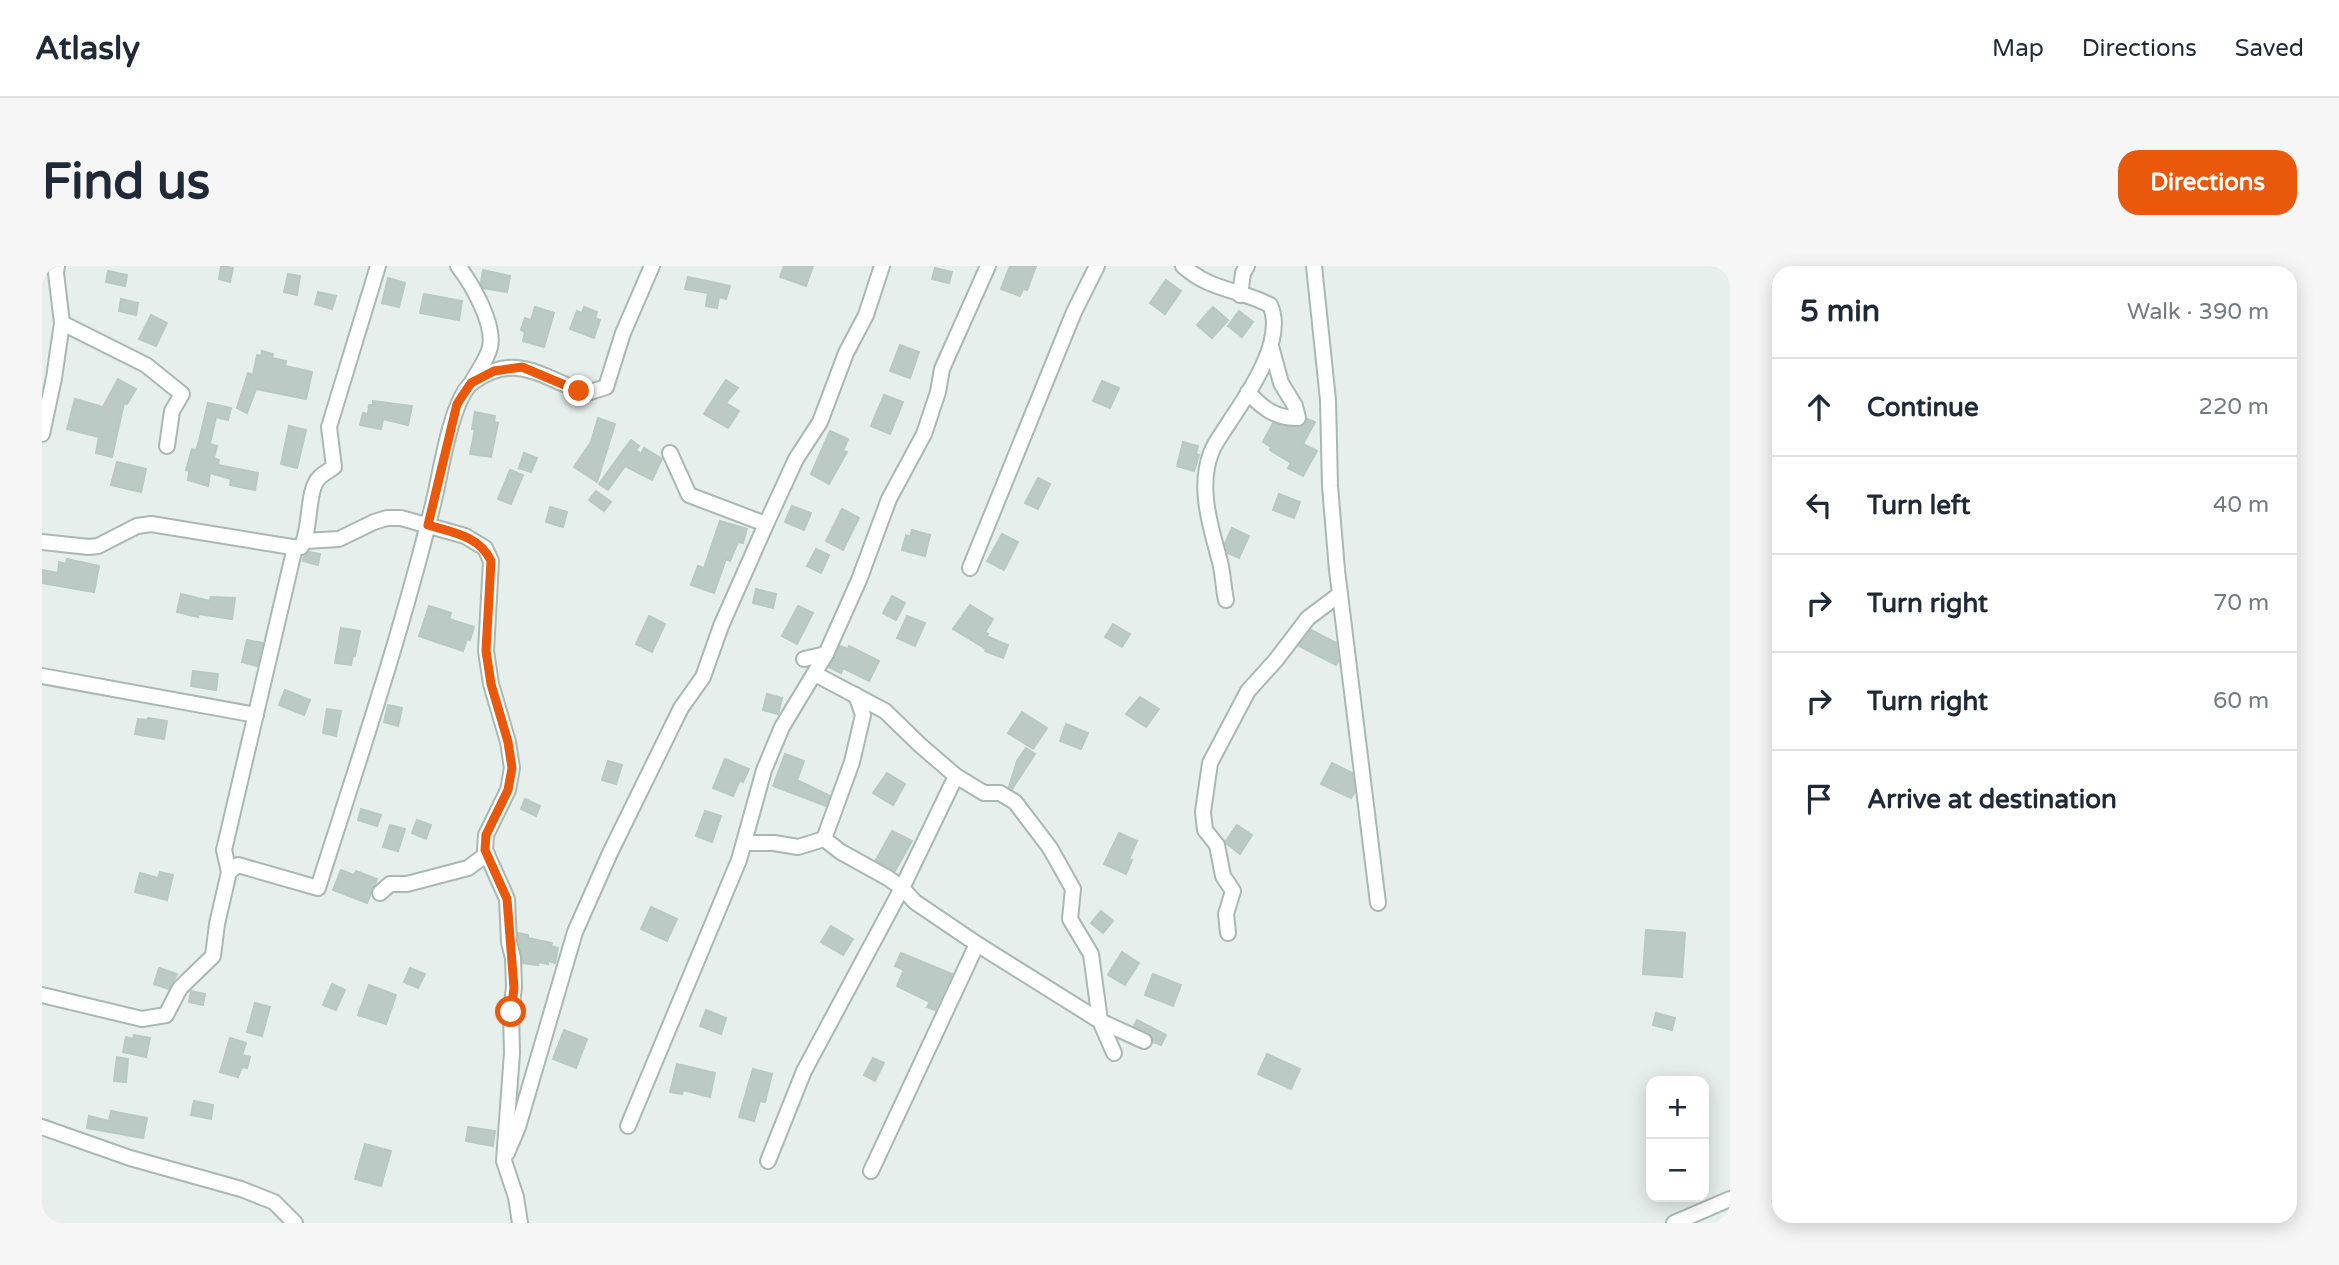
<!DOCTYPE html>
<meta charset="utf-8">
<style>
:root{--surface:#fff;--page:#f6f6f7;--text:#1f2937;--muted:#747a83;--line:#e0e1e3;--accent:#ea580c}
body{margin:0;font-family:"Varela Round",sans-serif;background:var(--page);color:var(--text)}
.controls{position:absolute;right:21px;bottom:21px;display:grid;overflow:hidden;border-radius:14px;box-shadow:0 4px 18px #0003}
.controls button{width:63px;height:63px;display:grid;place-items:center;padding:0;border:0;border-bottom:2px solid var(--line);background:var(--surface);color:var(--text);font:35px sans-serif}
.stop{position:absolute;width:21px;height:21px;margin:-16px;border:5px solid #ea580c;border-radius:50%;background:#fff}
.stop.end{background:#ea580c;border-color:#fff;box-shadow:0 2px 7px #0008}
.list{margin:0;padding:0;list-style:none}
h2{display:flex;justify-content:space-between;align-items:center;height:91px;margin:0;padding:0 28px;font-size:30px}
h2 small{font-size:23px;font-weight:400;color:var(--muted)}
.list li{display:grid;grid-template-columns:46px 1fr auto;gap:21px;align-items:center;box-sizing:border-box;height:98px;padding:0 28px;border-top:2px solid var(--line)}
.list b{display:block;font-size:26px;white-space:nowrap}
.list em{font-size:23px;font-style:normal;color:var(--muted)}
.icon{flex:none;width:38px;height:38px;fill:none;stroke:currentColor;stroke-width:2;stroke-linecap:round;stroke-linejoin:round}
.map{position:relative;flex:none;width:1688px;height:957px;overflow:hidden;border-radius:21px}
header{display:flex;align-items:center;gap:42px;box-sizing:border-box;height:98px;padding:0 35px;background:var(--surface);border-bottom:2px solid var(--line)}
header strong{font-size:33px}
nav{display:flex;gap:38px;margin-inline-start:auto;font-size:24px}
.intro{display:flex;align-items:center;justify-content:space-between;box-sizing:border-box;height:168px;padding:0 42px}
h1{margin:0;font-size:49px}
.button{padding:18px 32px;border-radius:21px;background:var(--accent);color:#fff;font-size:24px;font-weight:700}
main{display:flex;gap:42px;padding:0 42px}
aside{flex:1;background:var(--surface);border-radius:21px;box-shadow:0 4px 18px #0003}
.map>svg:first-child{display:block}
</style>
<header>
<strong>Atlasly</strong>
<nav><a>Map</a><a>Directions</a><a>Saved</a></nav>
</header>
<div class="intro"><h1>Find us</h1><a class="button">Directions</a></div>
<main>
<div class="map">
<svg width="1688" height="957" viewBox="0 0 1688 957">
<rect width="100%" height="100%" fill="#e6efeb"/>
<g fill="#bbcac4" stroke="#b8c9c2" stroke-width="2">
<polygon points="179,0 191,2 188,16 177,13"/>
<polygon points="742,0 771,0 764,20 738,11"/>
<polygon points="968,0 994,0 985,24 981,23 978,30 959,23"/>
<polygon points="893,2 910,6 907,17 890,13"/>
<polygon points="441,4 468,10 465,26 441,22 439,17"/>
<polygon points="66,5 85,9 83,20 64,16"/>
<polygon points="246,8 258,10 255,29 242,26"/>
<polygon points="646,11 688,20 684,33 677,31 675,42 664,40 666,27 643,23"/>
<polygon points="346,12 363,17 357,41 340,37"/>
<polygon points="1124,14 1139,25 1123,48 1108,37"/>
<polygon points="276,26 294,30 290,43 273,38"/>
<polygon points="382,28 420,35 417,54 378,47"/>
<polygon points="79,33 96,37 94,49 77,45"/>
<polygon points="493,41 512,47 502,81 481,75 483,66 479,64 483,52 489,54"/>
<polygon points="542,41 555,46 553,52 558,54 552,72 528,63 535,45 540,47"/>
<polygon points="1171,41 1186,54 1170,72 1155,59"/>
<polygon points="1197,45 1211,56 1200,71 1186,60"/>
<polygon points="109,49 125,57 114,80 97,73"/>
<polygon points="858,79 877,86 868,112 848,105"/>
<polygon points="220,85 231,88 230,92 244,95 243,100 270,106 264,133 214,123 205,147 195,142 206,107 211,109 215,89 219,90"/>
<polygon points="76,113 94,123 85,138 82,137 70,191 54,187 57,171 25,163 33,133 61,141"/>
<polygon points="684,114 696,122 684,137 697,145 686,162 662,148"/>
<polygon points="1060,115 1077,122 1068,142 1051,135"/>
<polygon points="842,129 861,136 848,168 829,160"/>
<polygon points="331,135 370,140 366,159 341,153 339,163 318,159 321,147 326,148 327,139 331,139"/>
<polygon points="166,137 189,142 186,154 174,151 168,178 175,180 172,192 177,194 176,199 216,207 213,224 188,219 189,213 168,207 166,220 146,214 147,205 144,204 150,183 154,184 157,175"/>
<polygon points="433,146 453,150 452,156 456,157 449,191 428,188 433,163 430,163"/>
<polygon points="556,152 573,158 555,216 532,201 549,176"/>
<polygon points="1265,153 1273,156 1261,178 1275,185 1261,210 1246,202 1249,197 1228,184 1229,181 1221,176 1231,157 1256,162 1263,158"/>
<polygon points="247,160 264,164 255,202 239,198"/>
<polygon points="788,165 806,173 801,185 805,186 787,218 769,208"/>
<polygon points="589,174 597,180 594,184 599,188 602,182 620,193 610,214 583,200 566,224 557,218"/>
<polygon points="1141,176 1156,180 1154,188 1157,189 1152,205 1135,200"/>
<polygon points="482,187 495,192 489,206 477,202"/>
<polygon points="75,196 104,203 99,226 69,219"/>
<polygon points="468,204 481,209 469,238 456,233"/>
<polygon points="996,212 1008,218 996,243 983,237"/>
<polygon points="554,225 569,236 562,245 547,234"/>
<polygon points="1237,228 1258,236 1252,252 1231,244"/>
<polygon points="750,240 769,247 762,264 743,256"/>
<polygon points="508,241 525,246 521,261 504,256"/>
<polygon points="800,243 817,252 801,284 784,275"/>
<polygon points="678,255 705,263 701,277 696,276 688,295 684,293 672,327 649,319 656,300 662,302"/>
<polygon points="1190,262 1207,270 1197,292 1186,287 1183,277"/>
<polygon points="870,264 888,269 883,290 860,284 864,269 868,271"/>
<polygon points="960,268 976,276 962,304 945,295"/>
<polygon points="774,283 787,289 779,307 765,300"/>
<polygon points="267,286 278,288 276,299 261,295 262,290"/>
<polygon points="25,293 57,300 52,326 0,317 0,304 16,307 17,296 24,298"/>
<polygon points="714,323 734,328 731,342 711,337"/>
<polygon points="139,328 168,335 169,331 193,332 190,353 157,348 156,351 135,346"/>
<polygon points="850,330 863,337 854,354 841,347"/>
<polygon points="928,339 951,353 943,366 946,368 944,370 966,379 961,392 943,385 944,383 911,363"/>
<polygon points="387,340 409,347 407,353 432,361 428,374 425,373 421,385 377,370"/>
<polygon points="756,340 771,347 755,378 740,370"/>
<polygon points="607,350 623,358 610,386 594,378"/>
<polygon points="865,350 883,357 873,380 855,372"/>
<polygon points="1071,358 1088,368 1080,381 1063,371"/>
<polygon points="299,362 318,365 313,390 311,389 309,399 293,397"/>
<polygon points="1269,364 1294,377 1296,395 1294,399 1257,380"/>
<polygon points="205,374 221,377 215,400 200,396"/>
<polygon points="798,380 806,383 807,380 837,395 827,415 801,402 799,407 787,401"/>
<polygon points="151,405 176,408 174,424 149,420"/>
<polygon points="243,424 268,434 262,449 237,439"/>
<polygon points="725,428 740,432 736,448 721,444"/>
<polygon points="1098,431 1117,443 1104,461 1084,448"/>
<polygon points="346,439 360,442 356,460 342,456"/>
<polygon points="285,443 299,445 294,470 281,467"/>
<polygon points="980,446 1005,462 991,483 966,467"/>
<polygon points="106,452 125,455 122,473 93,468 96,453 105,454"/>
<polygon points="1024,458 1046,467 1039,483 1018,475"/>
<polygon points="984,482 993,488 970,523 967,521 975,495"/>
<polygon points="743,488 762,495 755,514 788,530 784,540 731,520"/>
<polygon points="683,493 707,503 701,516 698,514 691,530 671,522"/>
<polygon points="566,495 580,499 574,518 560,514"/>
<polygon points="1290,497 1310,507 1313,526 1309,532 1279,518"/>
<polygon points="845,507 863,518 851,539 831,527"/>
<polygon points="483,533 498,540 494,550 479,543"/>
<polygon points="319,543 339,549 335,560 316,554"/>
<polygon points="663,545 679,550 670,576 654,570"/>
<polygon points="375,554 389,559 384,573 370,567"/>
<polygon points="348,559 363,563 356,585 341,581"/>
<polygon points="1195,559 1210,569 1198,588 1185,578 1184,575"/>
<polygon points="850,565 870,575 853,605 834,594"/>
<polygon points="1077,567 1095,575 1087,593 1090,594 1084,608 1062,598"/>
<polygon points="299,604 312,609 314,605 335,613 325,637 291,624"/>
<polygon points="118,606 131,609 125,634 93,626 98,607 116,612"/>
<polygon points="609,641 635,653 625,675 599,663"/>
<polygon points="1059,645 1071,655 1061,667 1049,657"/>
<polygon points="789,660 811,673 801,689 779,676"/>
<polygon points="1604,664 1643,667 1640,711 1601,708"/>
<polygon points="476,667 486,669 486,672 510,677 509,680 516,682 513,697 506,695 506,698 496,696 496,699 481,697"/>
<polygon points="1080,686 1097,697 1083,719 1066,709"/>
<polygon points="859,687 910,708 893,744 885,741 888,736 855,720 862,704 853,700"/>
<polygon points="117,702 135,708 127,723 112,718"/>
<polygon points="368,702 383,708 376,722 362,716"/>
<polygon points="1111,708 1139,719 1131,740 1103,729"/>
<polygon points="290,718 303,724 294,744 281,739"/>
<polygon points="327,719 354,729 344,758 316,749"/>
<polygon points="149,725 163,728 161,739 147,736"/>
<polygon points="213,737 228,741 220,770 205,766"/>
<polygon points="664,744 684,752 679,768 658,760"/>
<polygon points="1614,747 1633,752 1630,764 1611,759"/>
<polygon points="1095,754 1124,769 1119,779 1111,776 1107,767 1092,760"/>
<polygon points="522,764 545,773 534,802 511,793"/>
<polygon points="92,769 108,772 104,791 81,786 84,771 91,773"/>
<polygon points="188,772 204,777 200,789 208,791 205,802 200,801 196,811 178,806"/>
<polygon points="1225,788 1258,803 1249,823 1216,808"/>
<polygon points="75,791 86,793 84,816 72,815"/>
<polygon points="831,792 842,797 833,815 822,809"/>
<polygon points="635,798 673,807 668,831 641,824 640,828 628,826"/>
<polygon points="711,803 730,808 723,836 718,835 712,855 697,851"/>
<polygon points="152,835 171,839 169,853 149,849"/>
<polygon points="69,845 105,852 101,872 45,862 47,850 67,855"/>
<polygon points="426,861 453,865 451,880 424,875"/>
<polygon points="323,878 349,885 339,920 313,913"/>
</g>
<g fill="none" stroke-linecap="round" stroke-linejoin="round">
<g stroke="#a8b8b2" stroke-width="18">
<g id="street">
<path d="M416 0C430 18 453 58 448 81 445 94 436 105 430 116"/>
<path d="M1141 0C1169 25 1197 23 1228 39 1244 73 1207 127 1188 155 1182 165 1173 176 1169 187 1156 221 1168 259 1177 292 1181 305 1181 320 1184 334"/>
<polyline points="1272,0 1286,134 1288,220 1295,304 1336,637"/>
<polyline points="1198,29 1201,7 1205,0"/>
<polyline points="20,57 104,99 140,128 130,145 125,180"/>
<path d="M1206 126C1220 142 1235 153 1256 152L1253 140 1239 117 1229 80"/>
<polyline points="0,168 12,112 20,57 14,7 15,0"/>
<polyline points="628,187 647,229 721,257 725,256 754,193 778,156 804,87 824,49 840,0"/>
<polyline points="263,275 297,273 332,256 345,252 359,252 423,270 443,282 449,295 444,385 449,418 466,476 470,502 466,524 444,569 443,584 465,633 467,676 471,692 472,721 469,746 470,787 462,895 474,931 478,957"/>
<path d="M0 276 47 281 56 280 95 260 109 258 250 281H259C270 262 264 223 278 211 282 207 288 204 292 201L287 161 336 0"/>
<polyline points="928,302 1032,46 1055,0"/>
<polyline points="762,393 784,388 817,314 847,233 882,168 896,126 900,103 946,0"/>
<polyline points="0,410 214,449"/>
<polyline points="814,429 821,449 810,496 782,573 799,586 846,612 860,622 873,636 935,678 1058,755 1102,775"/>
<polyline points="914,510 942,527 958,527 973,536 1008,582 1031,623 1028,653 1049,688 1058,755 1072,787"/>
<polyline points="702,577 732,577 756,581 782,573"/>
<path d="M187 606 196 599 276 622C317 493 361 363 393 230 399 204 410 131 431 116 475 84 503 114 545 127L564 121 581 67 610 0"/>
<polyline points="338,627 348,618 365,618 426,602 445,588"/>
<polyline points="1186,667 1184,648 1191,625 1181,610 1175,579 1163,564 1161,546 1168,497 1206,425 1234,394 1266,352 1298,328"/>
<polyline points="0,729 100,753 124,749 138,722 171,690 175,658 187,606 182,584 253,281"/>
<polyline points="586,860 697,594 722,504 740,461 784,388"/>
<polyline points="0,861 88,892 199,923 232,936 253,957"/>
<polyline points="465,887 476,861 533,666 568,587 639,442 661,411 679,360 725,256"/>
<polyline points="726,895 762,805 860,622 914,510 878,479 843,445 773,408"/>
<polyline points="829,905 935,678"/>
<polyline points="1632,957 1688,933"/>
</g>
</g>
<use href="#street" stroke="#fff" stroke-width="14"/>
</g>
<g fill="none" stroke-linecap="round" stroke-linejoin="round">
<path stroke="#ea580c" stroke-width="9" d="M469 746 472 722 465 633 443 584 444 569 466 524 470 502 466 476 449 418 444 385 449 295C438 270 410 266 386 259L415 138 429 117 452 105 480 101 537 125"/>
</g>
</svg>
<div class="controls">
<button>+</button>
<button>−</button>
</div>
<div class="stop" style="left:469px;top:746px"></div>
<div class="stop end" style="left:537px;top:125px"></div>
</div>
<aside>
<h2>5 min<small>Walk · 390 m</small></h2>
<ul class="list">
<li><svg class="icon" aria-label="ahead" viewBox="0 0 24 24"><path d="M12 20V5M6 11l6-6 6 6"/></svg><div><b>Continue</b></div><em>220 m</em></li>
<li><svg class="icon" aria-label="left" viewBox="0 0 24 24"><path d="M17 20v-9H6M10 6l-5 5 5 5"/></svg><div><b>Turn left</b></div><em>40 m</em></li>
<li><svg class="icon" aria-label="right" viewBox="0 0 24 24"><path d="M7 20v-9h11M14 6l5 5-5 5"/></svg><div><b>Turn right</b></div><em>70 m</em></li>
<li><svg class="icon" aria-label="right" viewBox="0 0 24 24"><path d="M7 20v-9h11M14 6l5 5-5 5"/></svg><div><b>Turn right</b></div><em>60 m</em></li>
<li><svg class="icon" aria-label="arrive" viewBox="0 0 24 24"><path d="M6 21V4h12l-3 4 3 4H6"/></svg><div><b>Arrive at destination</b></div></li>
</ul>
</aside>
</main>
